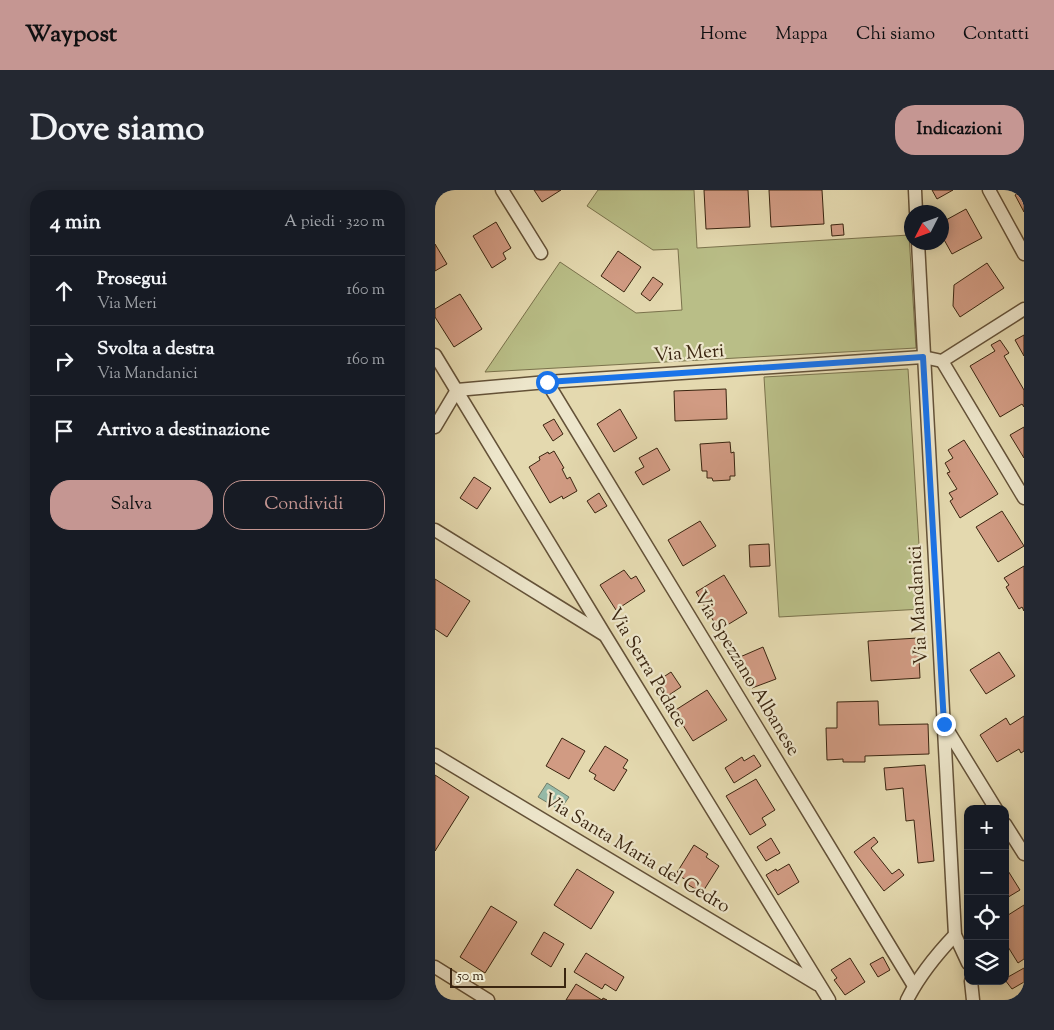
<!DOCTYPE html>
<html lang="it">
<meta charset="utf-8">
<style>
:root{--surface:#171b24;--page:#242831;--text:#f1f3f6;--muted:#9ea1a6;--line:#363941;--accent:#c59692}
body{margin:0;font-family:"Sorts Mill Goudy",serif;background:var(--page);color:var(--text)}
.controls{position:absolute;right:15px;bottom:15px;display:grid;overflow:hidden;border-radius:10px;box-shadow:0 2px 12px #0003}
.controls button{width:45px;height:45px;display:grid;place-items:center;padding:0;border:0;border-bottom:1px solid var(--line);background:var(--surface);color:var(--text);font:25px sans-serif}
.compass{position:absolute;left:469px;top:15px;width:45px;height:45px;border-radius:50%;background:var(--surface);box-shadow:0 2px 12px #0003;rotate:228deg}
.scale{position:absolute;left:15px;bottom:12px;width:116px;box-sizing:border-box;padding-left:5px;border:2px solid #3a2510;border-top:0;font-size:14px;line-height:18px;white-space:nowrap;color:#3a2510;-webkit-text-stroke:4px #ede6cb;paint-order:stroke}
.stop{position:absolute;width:15px;height:15px;margin:-11px;border:4px solid #1a73e8;border-radius:50%;background:#fff}
.stop.end{background:#1a73e8;border-color:#fff;box-shadow:0 1px 5px #0008}
.list{margin:0;padding:0;list-style:none}
h2{display:flex;justify-content:space-between;align-items:center;height:65px;margin:0;padding:0 20px;font-size:21px}
h2 small{font-size:16px;font-weight:400;color:var(--muted)}
.list li{display:grid;grid-template-columns:32px 1fr auto;gap:15px;align-items:center;box-sizing:border-box;height:70px;padding:0 20px;border-top:1px solid var(--line)}
.list b{display:block;font-size:19px;white-space:nowrap}
.list p{margin:0;font-size:16px;white-space:nowrap;color:var(--muted)}
.list em{font-size:16px;font-style:normal;color:var(--muted)}
.actions{display:flex;gap:10px;padding:15px 20px}
.actions a{flex:1;padding:11px 0;border:1px solid var(--accent);border-radius:20px;text-align:center;font-size:18px;color:var(--accent)}
.actions .main{background:var(--accent);color:#111}
.icon{flex:none;width:28px;height:28px;fill:none;stroke:currentColor;stroke-width:2;stroke-linecap:round;stroke-linejoin:round}
.map{position:relative;flex:none;width:589px;height:810px;overflow:hidden;border-radius:20px}
header{display:flex;align-items:center;gap:30px;box-sizing:border-box;height:70px;padding:0 25px;background:var(--accent);color:#111}
header strong{font-size:24px}
nav{display:flex;gap:28px;margin-inline-start:auto;font-size:18px}
.intro{display:flex;align-items:center;justify-content:space-between;box-sizing:border-box;height:120px;padding:0 30px}
h1{margin:0;font-size:35px}
.button{padding:12px 22px;border-radius:20px;background:var(--accent);color:#111;font-size:18px;font-weight:700}
main{display:flex;gap:30px;padding:0 30px}
aside{flex:1;background:var(--surface);border-radius:20px;box-shadow:0 2px 12px #0003}
.map>svg:first-child{display:block}
</style>
<header>
<strong>Waypost</strong>
<nav><a>Home</a><a>Mappa</a><a>Chi siamo</a><a>Contatti</a></nav>
</header>
<div class="intro"><h1>Dove siamo</h1><a class="button">Indicazioni</a></div>
<main>
<aside>
<h2>4 min<small>A piedi · 320 m</small></h2>
<ul class="list">
<li><svg class="icon" aria-label="ahead" viewBox="0 0 24 24"><path d="M12 20V5M6 11l6-6 6 6"/></svg><div><b>Prosegui</b><p>Via Meri</p></div><em>160 m</em></li>
<li><svg class="icon" aria-label="right" viewBox="0 0 24 24"><path d="M7 20v-9h11M14 6l5 5-5 5"/></svg><div><b>Svolta a destra</b><p>Via Mandanici</p></div><em>160 m</em></li>
<li><svg class="icon" aria-label="arrive" viewBox="0 0 24 24"><path d="M6 21V4h12l-3 4 3 4H6"/></svg><div><b>Arrivo a destinazione</b></div></li>
</ul>
<div class="actions"><a class="main">Salva</a><a>Condividi</a></div>
</aside>
<div class="map">
<svg width="589" height="810" viewBox="0 0 589 810">
<rect width="100%" height="100%" fill="#e4d9af"/>
<filter id="stains"><feTurbulence type="fractalNoise" baseFrequency=".004" numOctaves="4"/><feColorMatrix values="0 0 0 0 .2 0 0 0 0 .09 0 0 0 0 .02 0 0 0 .5 -.17"/></filter>
<radialGradient id="worn" r=".72"><stop offset=".6" stop-color="#630" stop-opacity="0"/><stop offset="1" stop-color="#630" stop-opacity=".3"/></radialGradient>
<g fill="#b9be87" stroke="#7a724c">
<polygon points="163,0 259,0 262,58 474,45 481,158 50,182 125,72 201,123 247,120 243,59 218,60 152,16"/>
<polygon points="473,179 488,419 344,427 329,187"/>
</g>
<polygon fill="#96baa8" stroke="#717e6b" points="112,593 134,607 125,620 103,607"/>
<g fill="#d19b83" stroke="#3a2510">
<polygon points="99,0 126,0 107,12"/>
<polygon points="269,0 313,0 315,37 271,39"/>
<polygon points="334,0 387,0 389,34 336,37"/>
<polygon points="497,0 518,0 502,9"/>
<polygon points="589,0 589,22 580,5"/>
<polygon points="531,19 547,48 517,64 507,46 507,26 508,25 511,30"/>
<polygon points="61,32 76,58 68,63 71,69 57,78 38,46"/>
<polygon points="408,34 409,45 397,46 396,35"/>
<polygon points="0,54 12,74 0,81"/>
<polygon points="183,61 206,77 189,102 166,86"/>
<polygon points="552,73 569,98 525,127 518,116 519,95"/>
<polygon points="218,87 228,94 215,111 206,104"/>
<polygon points="25,104 47,139 19,157 0,127 0,119"/>
<polygon points="589,145 589,166 580,150"/>
<polygon points="565,150 574,163 569,166 589,200 589,217 587,214 565,227 535,176 560,161 556,155"/>
<polygon points="291,199 292,229 240,231 239,201"/>
<polygon points="185,219 202,248 179,262 162,234"/>
<polygon points="119,229 128,244 118,251 108,235"/>
<polygon points="589,237 589,268 575,245"/>
<polygon points="529,250 563,304 525,328 515,311 518,309 514,303 522,299 512,283 515,282 510,273 518,268 513,260"/>
<polygon points="295,252 296,263 299,262 300,286 295,286 295,290 278,291 277,288 272,288 272,281 267,281 265,254"/>
<polygon points="222,258 235,280 208,295 200,282 209,277 204,268"/>
<polygon points="119,261 129,278 127,279 132,289 135,287 142,301 128,309 127,306 115,313 94,277 105,270 104,267 113,262 114,264"/>
<polygon points="39,287 56,298 42,319 25,308"/>
<polygon points="164,303 172,316 160,323 152,311"/>
<polygon points="567,321 589,356 563,372 541,337"/>
<polygon points="265,331 281,356 248,376 233,350"/>
<polygon points="334,354 335,376 315,377 314,355"/>
<polygon points="589,376 589,421 587,417 584,419 571,397 574,395 569,388"/>
<polygon points="189,380 196,389 201,386 210,401 181,420 165,395"/>
<polygon points="289,385 312,423 284,440 261,402"/>
<polygon points="0,389 35,411 12,447 0,439"/>
<polygon points="483,448 485,488 436,491 433,451"/>
<polygon points="328,457 341,489 317,498 305,467"/>
<polygon points="564,462 580,486 551,504 535,480"/>
<polygon points="236,482 246,497 231,507 221,492"/>
<polygon points="272,500 292,530 258,551 239,521"/>
<polygon points="443,511 444,535 493,534 494,564 430,566 430,572 408,572 408,569 392,570 391,538 402,538 402,512"/>
<polygon points="589,526 589,561 586,563 584,559 562,572 545,545 571,528 575,535"/>
<polygon points="127,548 150,561 134,589 111,576"/>
<polygon points="170,556 193,570 188,578 192,580 179,601 159,589 161,585 154,581"/>
<polygon points="319,565 326,576 299,593 290,578 307,567 309,571"/>
<polygon points="490,575 499,671 483,673 479,630 471,631 468,598 451,600 449,578"/>
<polygon points="0,585 34,607 0,661"/>
<polygon points="321,589 340,620 327,628 331,635 315,645 291,606"/>
<polygon points="439,647 443,652 436,658 457,684 464,679 469,685 449,701 419,662"/>
<polygon points="336,648 345,663 331,671 322,657"/>
<polygon points="259,655 273,664 271,667 284,676 267,703 252,694 253,691 241,684"/>
<polygon points="354,674 364,692 343,705 331,685 341,679 342,681"/>
<polygon points="570,676 585,700 570,709"/>
<polygon points="142,679 179,702 156,739 119,715"/>
<polygon points="589,715 589,769 583,773 570,752 570,727"/>
<polygon points="56,716 82,732 50,783 25,767"/>
<polygon points="109,742 129,754 116,777 96,764"/>
<polygon points="151,763 189,787 181,801 170,794 167,799 139,782"/>
<polygon points="448,767 455,780 443,787 435,774"/>
<polygon points="415,768 430,792 410,805 399,790 402,788 396,780"/>
<polygon points="589,778 589,792 577,799 570,790 570,782 573,787"/>
<polygon points="141,794 167,810 168,808 172,810 131,810"/>
</g>
<g fill="none" stroke-linecap="round" stroke-linejoin="round">
<g stroke="#645238" stroke-width="15">
<g id="minor">
<polyline points="67,0 106,63"/>
<polyline points="480,0 481,22"/>
<polyline points="554,0 589,64"/>
<polyline points="483,52 520,745 533,773"/>
<polyline points="0,165 170,445 394,810"/>
<polyline points="507,171 589,308"/>
<polyline points="112,192 479,796"/>
<polyline points="0,237 22,200 112,192 488,167 507,171 589,119"/>
<polyline points="0,340 168,444"/>
<polyline points="510,536 561,619"/>
<polyline points="0,565 382,794"/>
<polyline points="570,634 589,664"/>
<polyline points="0,777 53,810"/>
<polyline points="536,791 538,810"/>
<path d="M472 810C484 786 501 765 520 745"/>
</g>
</g>
<use href="#minor" stroke="#ede6cb" stroke-width="12"/>
</g>
<g fill="none" stroke-linecap="round" stroke-linejoin="round">
<polyline stroke="#1a73e8" stroke-width="6" points="112,192 488,167 509,534"/>
</g>
<g text-anchor="middle" dominant-baseline="central" stroke-width="4.5" stroke-linejoin="round" paint-order="stroke">
<g font-size="19" fill="#3a2510" stroke="#ede6cb">
<text transform="translate(254 164) rotate(-4)">Via Meri</text>
<text transform="translate(484 415) rotate(-93)">Via Mandanici</text>
<text transform="translate(212 478) rotate(59)">Via Serra Pedace</text>
<text transform="translate(311 484) rotate(59)">Via Spezzano Albanese</text>
<text transform="translate(201 664) rotate(31)">Via Santa Maria del Cedro</text>
</g>
</g>
<rect width="100%" height="100%" filter="url(#stains)"/>
<rect width="100%" height="100%" fill="url(#worn)"/>
</svg>
<div class="controls">
<button>+</button>
<button>−</button>
<button><svg class="icon" aria-label="locate" viewBox="0 0 24 24"><circle cx="12" cy="12" r="6"/><path d="M12 2v4M12 18v4M2 12h4M18 12h4"/></svg></button>
<button><svg class="icon" aria-label="layers" viewBox="0 0 24 24"><path d="M12 4l9 5-9 5-9-5zM3 14l9 5 9-5"/></svg></button>
</div>
<svg class="compass" viewBox="-18 -18 36 36"><path d="M0-13l5 13h-10z" fill="#e53935"/><path d="M0 13l5-13h-10z" fill="#9ea1a6"/></svg>
<div class="scale">50 m</div>
<div class="stop" style="left:112px;top:192px"></div>
<div class="stop end" style="left:509px;top:534px"></div>
</div>
</main>
